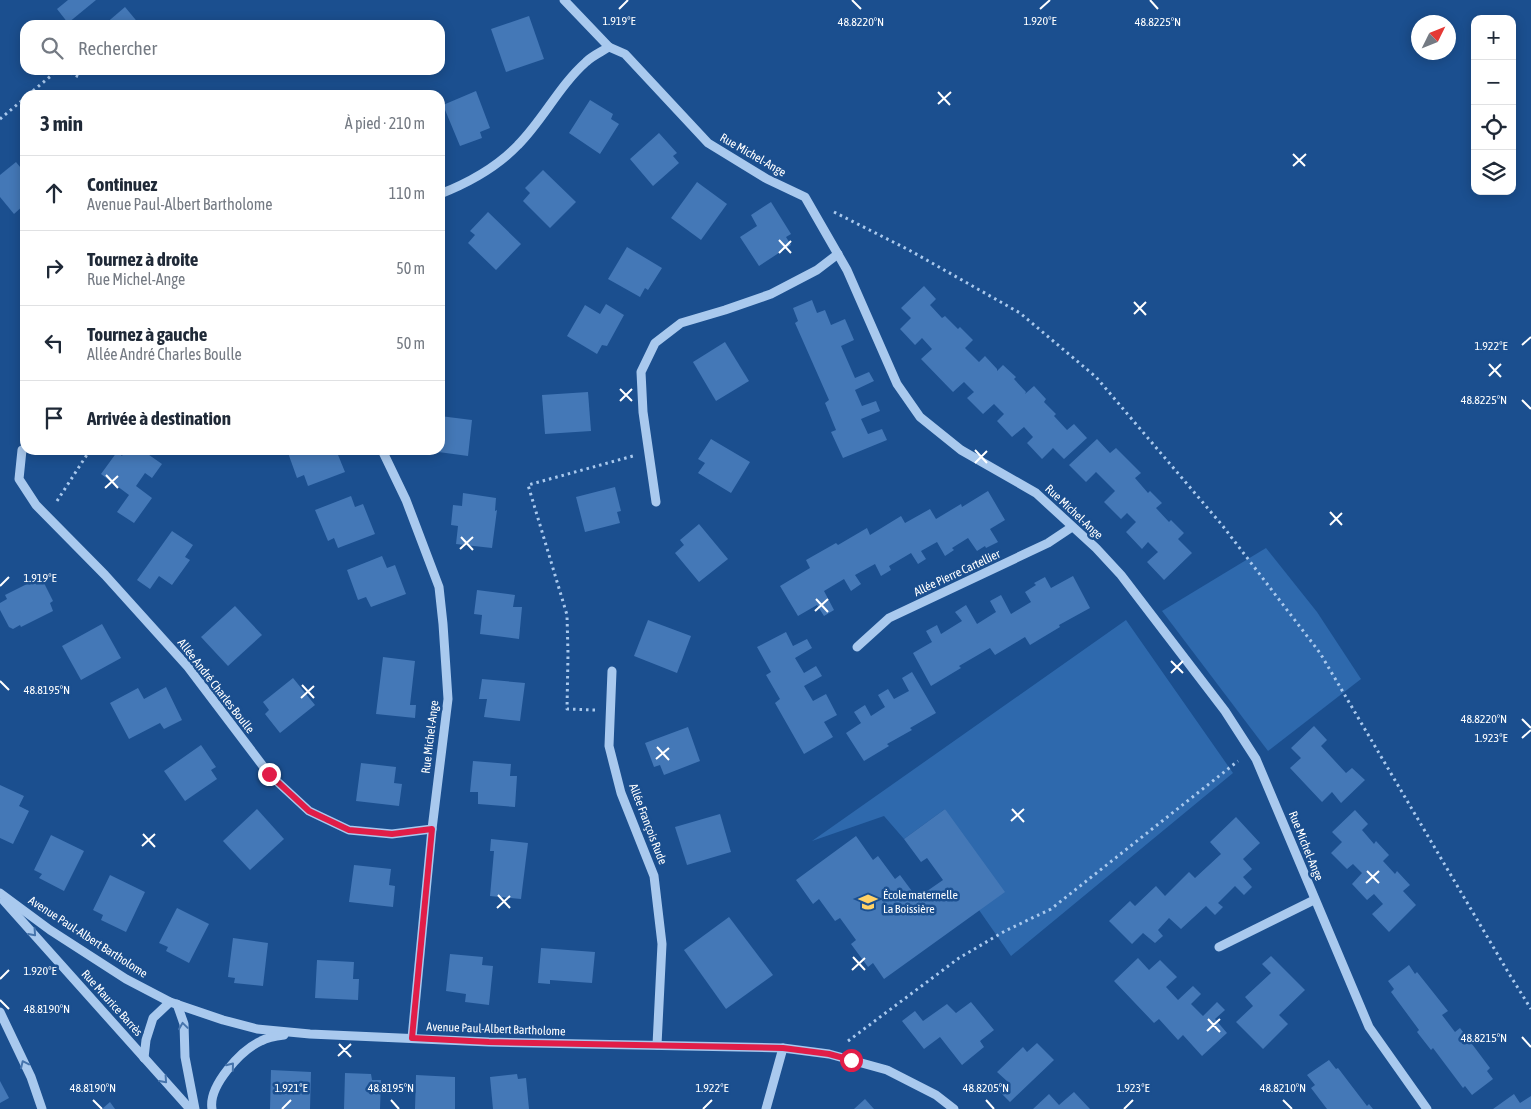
<!DOCTYPE html>
<html lang="fr">
<meta charset="utf-8">
<style>
:root{--surface:#fff;--page:#f2f2f3;--text:#1f2937;--muted:#747a83;--line:#e0e1e3}
body{margin:0;font-family:"Asap Condensed",sans-serif;background:var(--page);color:var(--text)}
.controls{position:absolute;right:15px;top:15px;display:grid;overflow:hidden;border-radius:10px;box-shadow:0 2px 12px #0003}
.controls button{width:45px;height:45px;display:grid;place-items:center;padding:0;border:0;border-bottom:1px solid var(--line);background:var(--surface);color:var(--text);font:25px sans-serif}
.compass{position:absolute;left:1411px;top:15px;width:45px;height:45px;border-radius:50%;background:var(--surface);box-shadow:0 2px 12px #0003;rotate:47deg}
.stop{position:absolute;width:15px;height:15px;margin:-11px;border:4px solid #e11d48;border-radius:50%;background:#fff}
.stop.end{background:#e11d48;border-color:#fff;box-shadow:0 1px 5px #0008}
.list{margin:0;padding:0;list-style:none}
h2{display:flex;justify-content:space-between;align-items:center;height:65px;margin:0;padding:0 20px;font-size:21px}
h2 small{font-size:16px;font-weight:400;color:var(--muted)}
.list li{display:grid;grid-template-columns:32px 1fr auto;gap:15px;align-items:center;box-sizing:border-box;height:75px;padding:0 20px;border-top:1px solid var(--line)}
.list b{display:block;font-size:19px;white-space:nowrap}
.list p{margin:0;font-size:16px;white-space:nowrap;color:var(--muted)}
.list em{font-size:16px;font-style:normal;color:var(--muted)}
.icon{flex:none;width:28px;height:28px;fill:none;stroke:currentColor;stroke-width:2;stroke-linecap:round;stroke-linejoin:round}
.map{position:relative;flex:none;width:1531px;height:1109px;overflow:hidden}
.search{position:absolute;background:var(--surface);box-shadow:0 2px 12px #0003;left:20px;top:20px;width:425px;height:55px;display:flex;align-items:center;gap:12px;box-sizing:border-box;padding:0 18px;border-radius:15px;color:var(--muted);font-size:19px}
.panel{position:absolute;background:var(--surface);box-shadow:0 2px 12px #0003;left:20px;top:90px;width:425px;height:365px;border-radius:15px}
.map>svg:first-child{display:block}
</style>
<div class="map">
<svg width="1531" height="1109" viewBox="0 0 1531 1109">
<rect width="100%" height="100%" fill="#1b4f8f"/>
<g fill="#2e69ad">
<polygon points="1266,548 1317,612 1361,679 1268,751 1162,611"/>
<polygon points="1126,620 1233,773 1011,956 979,910 945,809 904,839 884,816 812,841"/>
</g>
<g fill="#4478b7">
<polygon points="68,0 96,0 68,23 57,9"/>
<polygon points="125,7 140,25 104,25"/>
<polygon points="529,16 544,59 506,72 491,29"/>
<polygon points="476,91 490,128 480,132 482,138 460,146 443,105"/>
<polygon points="590,100 613,114 611,119 619,124 600,154 569,133"/>
<polygon points="659,133 677,153 673,156 679,163 653,186 630,159"/>
<polygon points="16,162 25,173 25,204 14,214 0,197 0,175"/>
<polygon points="543,170 576,202 550,228 523,201 530,193 525,188"/>
<polygon points="697,182 727,204 701,240 671,218"/>
<polygon points="771,202 791,234 786,237 791,245 759,266 740,237 757,226 751,215"/>
<polygon points="488,212 521,244 496,270 468,243 475,235 470,231"/>
<polygon points="627,247 662,268 648,290 645,288 640,297 608,279"/>
<polygon points="924,286 936,299 930,305 942,318 945,316 958,329 960,327 973,340 965,348 979,362 985,356 997,369 997,371 1003,365 1016,377 1014,379 1026,392 1025,394 1034,386 1046,399 1044,402 1056,414 1054,416 1067,430 1074,424 1087,438 1064,459 1053,448 1042,459 1027,443 1033,437 1024,427 1012,437 997,421 1004,414 994,404 983,414 967,398 974,392 964,382 953,392 921,359 932,349 922,338 915,345 900,329 911,318 901,308"/>
<polygon points="812,300 817,313 825,310 831,325 845,319 854,340 841,346 855,378 869,372 874,381 855,390 862,406 876,401 880,411 861,419 868,434 882,429 887,440 843,458 831,432 836,430 825,403 829,400 795,323 798,321 793,308"/>
<polygon points="606,304 624,315 607,346 602,345 597,354 567,336 585,305 600,314"/>
<polygon points="725,342 749,381 716,401 693,362"/>
<polygon points="588,392 591,431 545,434 542,395"/>
<polygon points="440,416 472,420 468,456 431,451 431,450 440,450"/>
<polygon points="711,439 750,462 731,493 698,473 705,463 698,459"/>
<polygon points="1097,439 1110,453 1116,448 1141,473 1135,478 1148,493 1150,491 1162,503 1156,508 1169,522 1171,520 1184,533 1178,539 1192,553 1164,580 1147,562 1158,552 1148,542 1142,549 1126,532 1136,522 1127,513 1121,519 1104,502 1115,491 1096,472 1086,482 1069,465"/>
<polygon points="126,450 142,450 162,464 152,478 145,473 136,486 152,498 134,523 117,512 129,495 101,474 117,452 122,456"/>
<polygon points="287,450 327,450 328,452 336,450 345,472 308,486 304,475 297,478"/>
<polygon points="615,487 621,511 617,512 620,523 585,532 576,497"/>
<polygon points="988,491 1005,520 990,529 998,542 986,548 985,546 977,551 968,538 952,548 954,550 945,556 937,542 921,551 926,559 918,564 911,553 889,566 891,570 881,576 875,564 855,575 861,584 851,591 844,579 824,591 834,610 824,616 817,605 798,616 780,586 810,568 806,560 836,543 838,545 867,528 870,535 901,516 905,523 930,509 936,519 961,504 962,507"/>
<polygon points="463,493 496,498 495,511 497,510 492,548 456,544 458,526 451,525 453,505 462,506"/>
<polygon points="351,496 355,507 363,504 375,534 338,548 334,538 328,541 315,510"/>
<polygon points="699,524 728,559 699,582 675,553 684,545 680,540"/>
<polygon points="172,531 193,545 185,557 190,560 172,585 159,576 150,589 137,580"/>
<polygon points="382,556 387,568 395,565 406,594 371,607 366,597 358,600 347,570"/>
<polygon points="1073,576 1090,608 1059,625 1060,627 1030,645 1025,637 995,655 990,648 959,666 961,668 931,686 913,653 932,642 926,631 937,625 941,634 962,621 955,612 966,605 977,624 996,612 990,601 1001,595 1011,614 1031,602 1025,592 1036,585 1034,583 1045,577 1051,588"/>
<polygon points="41,577 53,601 50,603 53,611 21,627 20,625 13,629 9,627 0,610 0,603 7,599 5,595"/>
<polygon points="477,590 515,595 513,607 522,607 519,639 480,634 482,615 474,614"/>
<polygon points="235,606 262,635 228,666 201,637"/>
<polygon points="648,620 691,636 677,673 634,656"/>
<polygon points="102,624 121,658 81,680 62,646"/>
<polygon points="786,632 793,646 807,639 812,648 795,658 804,673 816,666 822,676 804,686 813,701 826,694 837,715 824,722 833,737 804,754 775,703 780,699 766,675 771,672 757,647"/>
<polygon points="383,657 415,661 410,705 416,705 415,718 376,714"/>
<polygon points="912,672 936,713 910,728 912,730 887,744 889,746 864,761 846,733 861,723 854,712 865,705 871,716 885,707 878,695 888,689 894,699 909,691 902,678"/>
<polygon points="293,678 315,705 280,733 265,714 269,710 263,702"/>
<polygon points="482,679 525,683 520,721 484,717 487,699 479,699"/>
<polygon points="166,687 182,720 164,729 160,723 129,739 110,703 138,688 144,699"/>
<polygon points="1314,726 1327,740 1321,746 1346,773 1352,768 1365,780 1341,803 1332,792 1322,802 1290,768 1301,758 1291,748"/>
<polygon points="688,727 700,761 664,775 660,765 654,767 645,743"/>
<polygon points="201,745 216,767 211,770 217,779 185,801 164,771"/>
<polygon points="473,761 511,764 510,776 517,776 515,807 478,804 478,792 470,792"/>
<polygon points="361,763 396,767 394,783 402,784 399,806 356,801"/>
<polygon points="0,785 24,796 19,806 29,811 13,844 0,838"/>
<polygon points="257,809 284,839 250,870 223,841"/>
<polygon points="945,809 1005,892 884,979 873,963 868,967 851,944 856,940 840,918 835,921 819,899 813,904 796,880 856,836 873,860 878,856 895,879 900,875 917,898 943,880 927,858 921,862 904,839"/>
<polygon points="1355,810 1368,824 1362,830 1374,844 1376,841 1389,855 1383,861 1395,874 1397,871 1410,885 1403,891 1416,905 1389,932 1372,914 1383,904 1374,894 1367,900 1352,884 1362,873 1353,864 1347,869 1331,853 1342,842 1332,832"/>
<polygon points="720,814 731,852 687,865 675,827"/>
<polygon points="1236,817 1260,843 1243,859 1252,869 1243,877 1252,887 1244,895 1235,886 1218,903 1223,907 1215,915 1206,906 1181,929 1169,918 1158,930 1163,936 1155,943 1143,933 1132,944 1109,921 1130,901 1135,906 1156,886 1165,896 1189,872 1195,878 1221,854 1210,842"/>
<polygon points="51,835 84,851 64,891 39,878 42,874 34,870"/>
<polygon points="491,839 528,843 521,899 490,896 494,851 490,851"/>
<polygon points="354,865 391,869 389,885 395,886 393,907 349,902"/>
<polygon points="110,875 145,892 126,932 101,920 103,915 93,910"/>
<polygon points="177,908 209,924 189,963 166,951 168,947 159,943"/>
<polygon points="729,917 773,975 726,1009 684,950"/>
<polygon points="233,938 268,943 263,986 234,983 235,978 228,977"/>
<polygon points="541,948 595,952 592,983 550,980 550,984 538,983"/>
<polygon points="450,954 483,957 482,965 493,966 489,1005 465,1002 466,994 446,991"/>
<polygon points="1271,956 1305,990 1279,1015 1288,1024 1263,1049 1236,1022 1253,1006 1245,997 1271,973 1262,964"/>
<polygon points="1138,958 1149,970 1160,960 1177,977 1166,987 1178,1000 1193,986 1201,994 1191,1004 1203,1016 1217,1002 1225,1010 1215,1019 1227,1033 1202,1056 1183,1035 1178,1040 1159,1019 1154,1023 1114,981"/>
<polygon points="317,960 354,962 353,979 359,979 358,1000 315,998"/>
<polygon points="1409,965 1415,974 1417,972 1448,1011 1442,1015 1455,1032 1460,1028 1490,1068 1487,1071 1493,1079 1472,1095 1465,1086 1463,1088 1433,1048 1431,1050 1417,1032 1419,1030 1391,992 1394,989 1388,981"/>
<polygon points="971,1002 994,1030 980,1041 984,1047 962,1065 940,1037 924,1049 902,1021 915,1011 923,1021 947,1004 956,1013"/>
<polygon points="1037,1043 1054,1060 1010,1102 999,1091 1008,1082 997,1072 1023,1047 1027,1052"/>
<polygon points="1329,1060 1336,1069 1338,1068 1367,1106 1369,1104 1373,1109 1327,1109 1311,1088 1315,1085 1307,1075"/>
<polygon points="271,1070 311,1072 310,1109 270,1109"/>
<polygon points="345,1073 371,1074 372,1080 381,1080 380,1109 344,1109"/>
<polygon points="517,1074 518,1079 526,1078 529,1109 493,1109 490,1077"/>
<polygon points="416,1075 455,1077 455,1109 415,1109"/>
<polygon points="0,1081 9,1098 0,1103"/>
<polygon points="1074,1092 1090,1109 1033,1109 1049,1094 1059,1105"/>
<polygon points="1514,1094 1520,1103 1531,1096 1531,1109 1493,1109"/>
<polygon points="865,1099 874,1109 854,1109"/>
<polygon points="110,1102 115,1109 102,1109"/>
</g>
<g fill="none" stroke-linecap="round" stroke-linejoin="round">
<g stroke="#a9c9ee" stroke-width="3" stroke-dasharray="2.5 4" stroke-linecap="butt">
<polyline points="64,70 79,77"/>
<polyline points="28,95 58,70"/>
<polyline points="0,119 25,98"/>
<polyline points="834,212 909,250 1020,313 1096,377 1222,525 1320,653 1508,972 1531,1009"/>
<polyline points="57,501 90,450"/>
<polyline points="595,710 567,709 568,654 567,615 528,485 633,456"/>
<polyline points="848,1041 959,958 1005,931 1051,909 1238,761"/>
</g>
<g stroke="#a9c9ee" stroke-width="9">
<polyline points="564,0 609,47"/>
<path d="M440 194C468 183 497 167 518 145 543 120 559 86 586 62 592 56 601 52 609 47L625 54 708 143 767 179 805 197 847 270 897 384 920 417 961 450 1036 493 1096 548 1121 575 1225 711 1256 759 1369 1027 1427 1109"/>
<polyline points="22,450 19,479 36,505 105,575 188,667 269,774 309,811 349,830 392,834 432,829"/>
<polyline points="382,450 406,500 439,587 443,624 448,699 432,829 412,1038"/>
<polyline points="656,502 643,412 641,372 655,343 681,323 725,310 771,294 817,270 838,254"/>
<polyline points="857,647 889,618 1048,543 1072,527"/>
<polyline points="612,671 609,746 621,793 654,876 662,944 657,1045"/>
<polyline points="0,893 50,930 126,979 170,1002 223,1020 257,1029 310,1034 489,1042 783,1048 829,1054 887,1070 936,1095 954,1109"/>
<polyline points="4,901 190,1109"/>
<polyline points="1219,947 1314,900"/>
<polyline points="177,1004 184,1024 185,1057 195,1109"/>
<polyline points="0,1012 31,1077 42,1109"/>
<polyline points="144,1058 146,1040 153,1018 170,1002"/>
<path d="M212 1109C208 1086 241 1050 261 1041 268 1037 276 1036 284 1035"/>
<polyline points="766,1109 783,1048"/>
</g>
</g>
<defs><path id="oneway-chevron" d="M-2-3.5L2.5 0L-2 3.5" fill="none" stroke-width="1.6" stroke-linecap="round" stroke-linejoin="round" transform="scale(1.25)"/></defs>
<g stroke="#4674ac">
<use href="#oneway-chevron" transform="translate(33 933) rotate(48)"/>
<use href="#oneway-chevron" transform="translate(183 1026) rotate(-98)"/>
<use href="#oneway-chevron" transform="translate(24 1064) rotate(-115)"/>
<use href="#oneway-chevron" transform="translate(231 1066) rotate(-51)"/>
<use href="#oneway-chevron" transform="translate(164 1080) rotate(48)"/>
</g>
<g fill="none" stroke-linecap="round" stroke-linejoin="round">
<polyline stroke="#e11d48" stroke-width="6" points="269,774 309,811 349,830 392,834 432,829 412,1038 489,1042 783,1048 829,1054 851,1060"/>
</g>
<path fill="none" stroke="#fff" stroke-width="2" d="M852 0 861 9M1150 0 1158 9M619 9 628 0M1040 9 1050 0M938 92 950 105M938 104 951 92M1293 154 1305 166M1293 166 1306 154M779 240 791 253M779 253 791 241M1134 302 1146 315M1134 314 1146 302M1522 345 1531 337M1489 364 1501 377M1489 376 1501 364M620 389 632 401M1522 400 1531 409M620 401 632 389M975 450 987 463M975 463 987 451M106 475 118 488M105 488 118 476M1330 512 1342 525M1330 525 1342 513M461 537 473 550M460 549 473 537M0 586 9 577M816 599 828 612M815 611 828 599M1171 661 1183 673M1171 673 1183 661M0 681 9 690M302 685 314 698M301 698 314 686M1522 719 1531 728M1522 738 1531 730M657 747 669 760M656 759 669 748M1012 809 1024 822M1011 821 1024 809M143 834 155 847M142 846 155 834M1367 871 1379 883M1366 883 1379 871M498 895 510 908M497 908 510 896M853 957 865 970M852 970 865 958M0 979 9 970M0 1000 9 1009M1208 1019 1220 1032M1207 1031 1220 1019M1522 1037 1531 1047M339 1044 351 1057M338 1056 351 1044M93 1100 102 1109M391 1100 399 1109M986 1100 994 1109M1283 1100 1292 1109M282 1109 291 1100M703 1109 712 1100M1124 1109 1133 1100"/>
<defs>
<g id="school-bare" transform="scale(1.5)"><path d="M0-5L7-2L0 1L-7-2ZM-4 1L0 2.5L4 1V4Q0 6-4 4Z" fill="#ffd166" stroke="#1b4f8f" stroke-width="2.5" paint-order="stroke"/></g>
</defs>
<g fill-rule="evenodd">
<use href="#school-bare" x="868" y="902"/>
</g>
<g text-anchor="middle" dominant-baseline="central" stroke-width="5" stroke-linejoin="round" paint-order="stroke">
<g font-size="12" fill="#fff" stroke="#1b4f8f">
<text transform="translate(753 155) rotate(30)">Rue Michel-Ange</text>
<text transform="translate(1074 512) rotate(43)">Rue Michel-Ange</text>
<text transform="translate(957 573) rotate(-25)">Allée Pierre Cartellier</text>
<text transform="translate(216 686) rotate(52)">Allée André Charles Boulle</text>
<text transform="translate(430 737) rotate(-83)">Rue Michel-Ange</text>
<text transform="translate(648 824) rotate(69)">Allée François Rude</text>
<text transform="translate(1306 846) rotate(68)">Rue Michel-Ange</text>
<text transform="translate(88 937) rotate(33)">Avenue Paul-Albert Bartholome</text>
<text transform="translate(112 1003) rotate(48)">Rue Maurice Barrès</text>
<text transform="translate(496 1029) rotate(2)">Avenue Paul-Albert Bartholome</text>
</g>
<g font-size="12" fill="#fff" stroke="#1b4f8f" text-anchor="start">
<text x="883" y="895">École maternelle<tspan x="883" dy="14">La Boissière</tspan></text>
</g>
</g>
<g font-size="12" text-anchor="middle" fill="#fff" stroke="#1b4f8f" stroke-width="5" stroke-linejoin="round" paint-order="stroke">
<text x="619" y="25">1.919°E</text>
<text x="1040" y="25">1.920°E</text>
<text x="861" y="26">48.8220°N</text>
<text x="1158" y="26">48.8225°N</text>
<text x="1491" y="350">1.922°E</text>
<text x="1484" y="404">48.8225°N</text>
<text x="40" y="582">1.919°E</text>
<text x="47" y="694">48.8195°N</text>
<text x="1484" y="723">48.8220°N</text>
<text x="1491" y="742">1.923°E</text>
<text x="40" y="975">1.920°E</text>
<text x="47" y="1013">48.8190°N</text>
<text x="1484" y="1042">48.8215°N</text>
<text x="93" y="1092">48.8190°N</text>
<text x="391" y="1092">48.8195°N</text>
<text x="986" y="1092">48.8205°N</text>
<text x="1283" y="1092">48.8210°N</text>
<text x="291" y="1092">1.921°E</text>
<text x="712" y="1092">1.922°E</text>
<text x="1133" y="1092">1.923°E</text>
</g>
</svg>
<div class="controls">
<button>+</button>
<button>−</button>
<button><svg class="icon" aria-label="locate" viewBox="0 0 24 24"><circle cx="12" cy="12" r="6"/><path d="M12 2v4M12 18v4M2 12h4M18 12h4"/></svg></button>
<button><svg class="icon" aria-label="layers" viewBox="0 0 24 24"><path d="M12 4l9 5-9 5-9-5zM3 14l9 5 9-5"/></svg></button>
</div>
<svg class="compass" viewBox="-18 -18 36 36"><path d="M0-13l5 13h-10z" fill="#e53935"/><path d="M0 13l5-13h-10z" fill="#747a83"/></svg>
<div class="stop" style="left:851px;top:1060px"></div>
<div class="stop end" style="left:269px;top:774px"></div>
<div class="search"><svg class="icon" aria-label="search" viewBox="0 0 24 24"><circle cx="10" cy="10" r="6"/><path d="M15 15l6 6"/></svg>Rechercher</div>
<section class="panel">
<h2>3 min<small>À pied · 210 m</small></h2>
<ul class="list">
<li><svg class="icon" aria-label="ahead" viewBox="0 0 24 24"><path d="M12 20V5M6 11l6-6 6 6"/></svg><div><b>Continuez</b><p>Avenue Paul-Albert Bartholome</p></div><em>110 m</em></li>
<li><svg class="icon" aria-label="right" viewBox="0 0 24 24"><path d="M7 20v-9h11M14 6l5 5-5 5"/></svg><div><b>Tournez à droite</b><p>Rue Michel-Ange</p></div><em>50 m</em></li>
<li><svg class="icon" aria-label="left" viewBox="0 0 24 24"><path d="M17 20v-9H6M10 6l-5 5 5 5"/></svg><div><b>Tournez à gauche</b><p>Allée André Charles Boulle</p></div><em>50 m</em></li>
<li><svg class="icon" aria-label="arrive" viewBox="0 0 24 24"><path d="M6 21V4h12l-3 4 3 4H6"/></svg><div><b>Arrivée à destination</b></div></li>
</ul>
</section>
</div>
